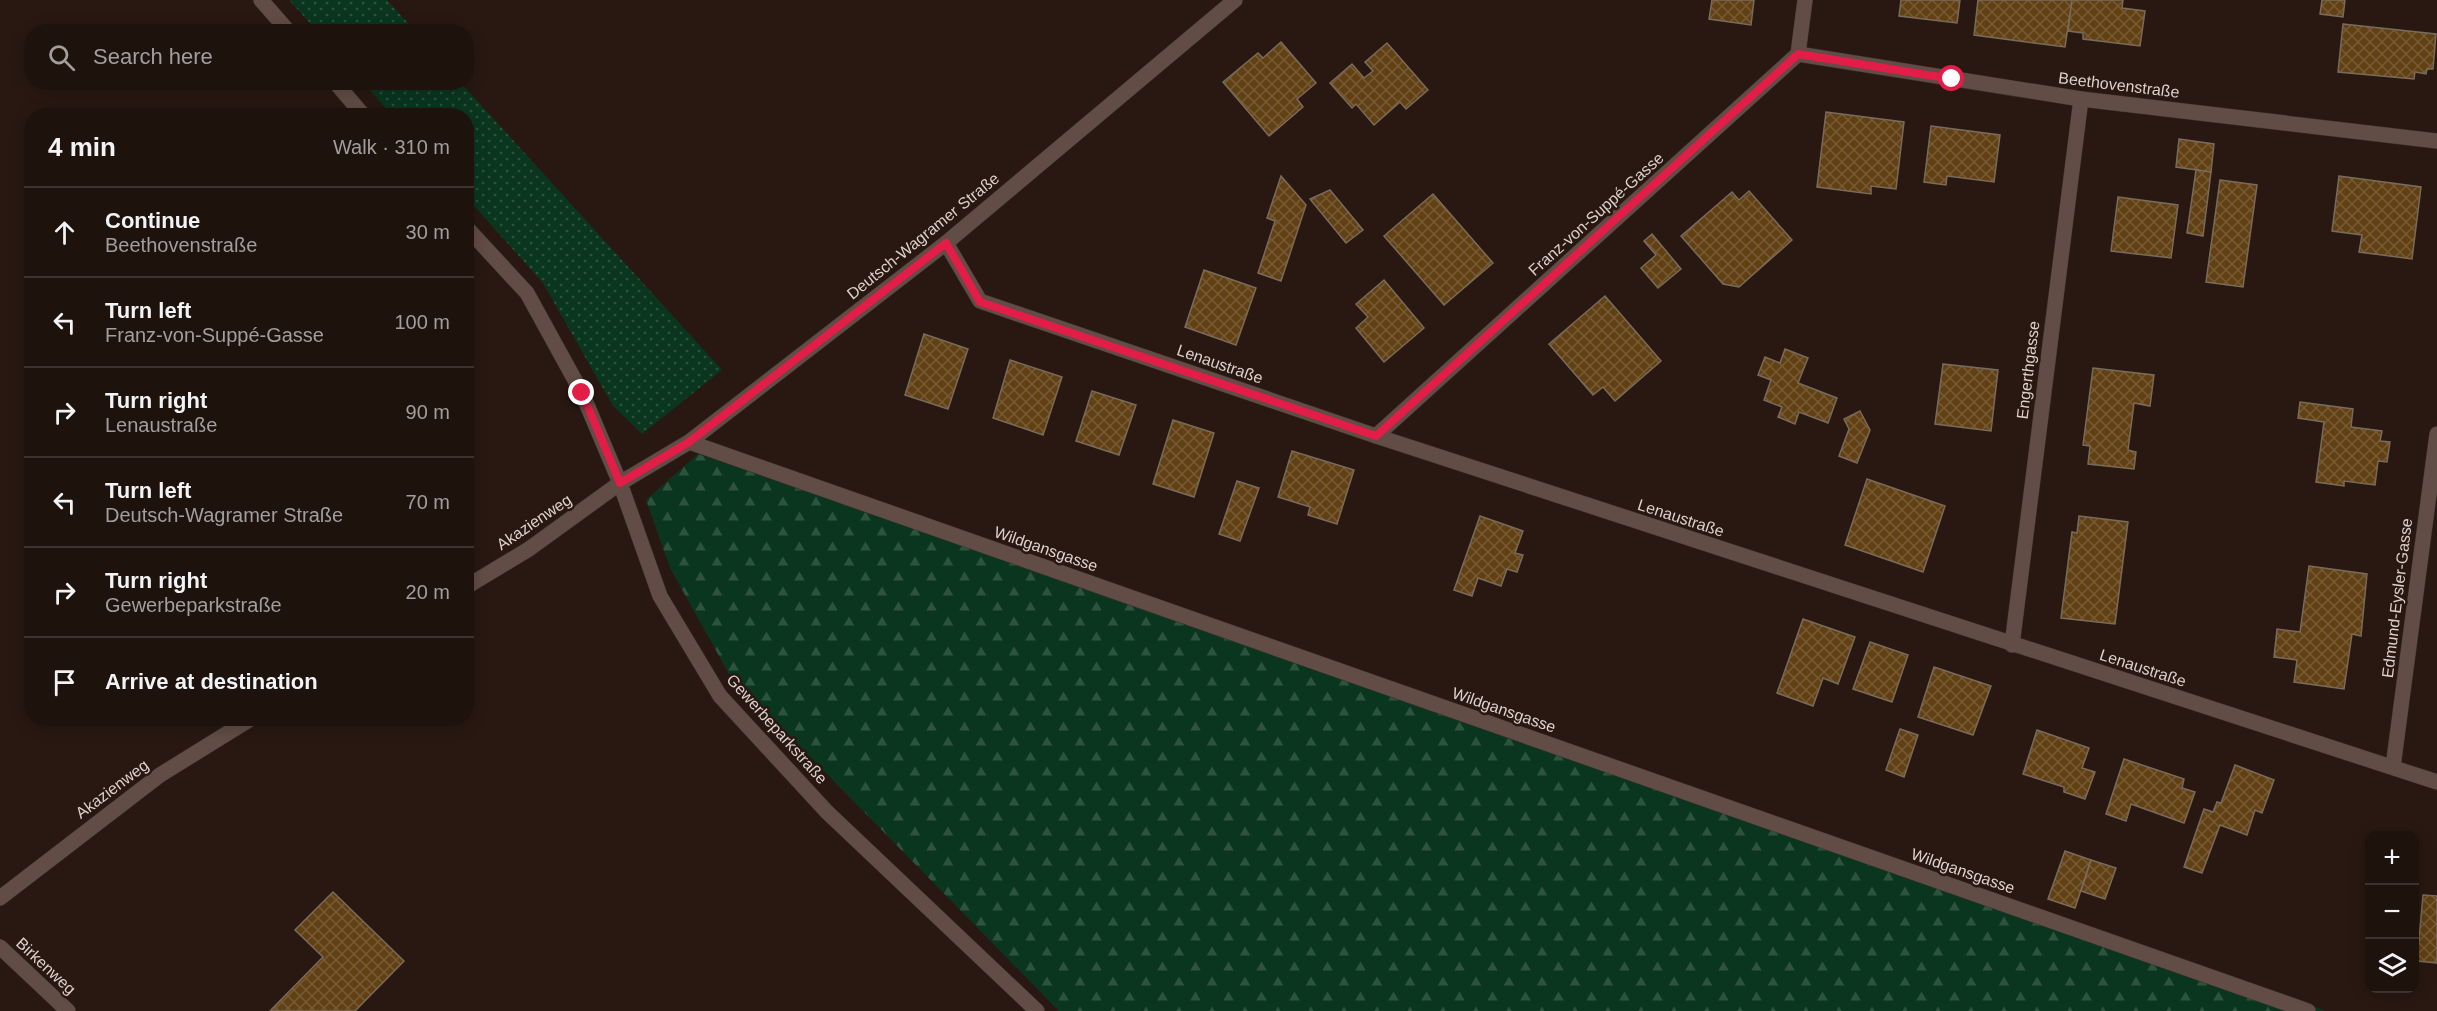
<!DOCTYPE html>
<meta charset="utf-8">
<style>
:root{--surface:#1e120d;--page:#2b201b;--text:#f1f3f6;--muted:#a19e9d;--line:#3c322e}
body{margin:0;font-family:Helvetica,sans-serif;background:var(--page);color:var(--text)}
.controls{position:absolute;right:18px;bottom:18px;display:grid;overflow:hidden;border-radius:12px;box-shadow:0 3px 15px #0003}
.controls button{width:54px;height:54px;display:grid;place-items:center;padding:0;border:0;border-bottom:2px solid var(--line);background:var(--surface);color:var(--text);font:30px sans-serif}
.stop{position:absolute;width:18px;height:18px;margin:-14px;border:4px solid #e11d48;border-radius:50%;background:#fff}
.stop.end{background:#e11d48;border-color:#fff;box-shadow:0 2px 6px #0008}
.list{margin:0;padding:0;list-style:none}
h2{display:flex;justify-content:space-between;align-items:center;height:78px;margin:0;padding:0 24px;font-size:26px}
h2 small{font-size:20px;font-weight:400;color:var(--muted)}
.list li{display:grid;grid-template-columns:39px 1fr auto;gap:18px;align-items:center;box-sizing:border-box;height:90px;padding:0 24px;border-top:2px solid var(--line)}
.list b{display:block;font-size:22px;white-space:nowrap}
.list p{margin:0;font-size:20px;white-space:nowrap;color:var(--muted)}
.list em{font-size:20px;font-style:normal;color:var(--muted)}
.icon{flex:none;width:33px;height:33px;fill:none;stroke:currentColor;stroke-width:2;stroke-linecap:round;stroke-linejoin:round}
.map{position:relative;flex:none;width:2437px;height:1011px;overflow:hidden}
.search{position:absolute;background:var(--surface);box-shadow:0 3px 15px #0003;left:24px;top:24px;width:450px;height:66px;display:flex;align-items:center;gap:15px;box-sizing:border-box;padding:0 21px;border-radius:24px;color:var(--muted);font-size:22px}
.panel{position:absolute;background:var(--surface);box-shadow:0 3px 15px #0003;left:24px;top:108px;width:450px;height:618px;border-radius:24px}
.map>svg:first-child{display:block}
</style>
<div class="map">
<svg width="2437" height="1011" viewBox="0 0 2437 1011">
<defs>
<pattern id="grass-dots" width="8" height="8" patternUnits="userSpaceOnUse" patternTransform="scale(1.5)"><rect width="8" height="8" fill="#0a361f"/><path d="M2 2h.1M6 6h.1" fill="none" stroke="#2d523e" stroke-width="1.8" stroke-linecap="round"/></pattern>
<pattern id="forest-firs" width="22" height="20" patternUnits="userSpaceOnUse" patternTransform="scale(1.5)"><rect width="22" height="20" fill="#0a361f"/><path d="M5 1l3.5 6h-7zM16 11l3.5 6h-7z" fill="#2d523e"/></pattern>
<pattern id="building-cross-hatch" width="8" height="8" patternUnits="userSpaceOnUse" patternTransform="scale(1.5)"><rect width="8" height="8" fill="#614014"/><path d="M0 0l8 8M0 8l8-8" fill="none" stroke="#775b35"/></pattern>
</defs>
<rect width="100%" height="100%" fill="#281811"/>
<g fill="url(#grass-dots)">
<polygon points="289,0 387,0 415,31 317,31"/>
<polygon points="363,83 461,83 722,370 642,434 613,406 543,283 467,198 466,116 392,115"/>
</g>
<polygon fill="url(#forest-firs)" points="698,454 2326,1011 1059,1011 729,674 670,568 646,500"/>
<g fill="url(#building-cross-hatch)" stroke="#796b5b" stroke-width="1.5">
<polygon points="1712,0 1754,0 1751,25 1709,19"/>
<polygon points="1901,0 1960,0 1957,23 1899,16"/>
<polygon points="1978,0 2072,0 2065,47 1974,35"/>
<polygon points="2072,0 2123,0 2122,8 2145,11 2140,46 2083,39 2083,33 2068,31"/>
<polygon points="2322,0 2345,0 2343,17 2320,14"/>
<polygon points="2343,24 2436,34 2433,69 2427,69 2426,74 2415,72 2414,79 2338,72"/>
<polygon points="1281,42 1316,83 1297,99 1303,107 1269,136 1223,82 1258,53 1263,58"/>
<polygon points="1387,43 1428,90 1406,109 1400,102 1374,125 1356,104 1352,108 1330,83 1352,64 1364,78 1373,71 1365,62"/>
<polygon points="1826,112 1904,122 1896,189 1871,186 1871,194 1817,187"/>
<polygon points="1931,126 2000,135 1994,182 1947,176 1946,185 1924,182"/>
<polygon points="2179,139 2214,144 2211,172 2176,167"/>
<polygon points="2196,170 2211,172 2203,236 2187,233"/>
<polygon points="1281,176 1306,205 1281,281 1258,273 1275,221 1267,218"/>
<polygon points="2339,176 2421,187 2412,259 2359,252 2362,235 2332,231"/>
<polygon points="2220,180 2257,185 2243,287 2206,282"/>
<polygon points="1330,190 1363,230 1346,243 1310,199"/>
<polygon points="1749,191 1792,240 1739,287 1723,284 1681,236 1732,192 1739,200"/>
<polygon points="1433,194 1493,263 1444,305 1384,236"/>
<polygon points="2118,197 2178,205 2171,258 2111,251"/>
<polygon points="1652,234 1681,269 1658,288 1641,268 1656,255 1644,241"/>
<polygon points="1204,270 1256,288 1236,345 1185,327"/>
<polygon points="1384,280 1424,328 1384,362 1356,328 1368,317 1356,304"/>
<polygon points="1605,296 1661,361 1615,401 1603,387 1593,395 1549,344"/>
<polygon points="924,334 968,349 948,409 905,395"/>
<polygon points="1785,349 1808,358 1798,383 1837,398 1828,423 1799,412 1795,424 1778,417 1782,407 1764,400 1771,380 1758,375 1765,357 1780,363"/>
<polygon points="1010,360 1062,377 1043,435 993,418"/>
<polygon points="1943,364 1998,370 1991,431 1935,424"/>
<polygon points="2093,368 2154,375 2150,406 2134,403 2128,450 2136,452 2134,469 2088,464 2090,446 2083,445"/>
<polygon points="1092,391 1136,405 1119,455 1076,441"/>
<polygon points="2300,402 2353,409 2351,427 2382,431 2380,441 2390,442 2387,462 2378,461 2375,485 2344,481 2344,486 2316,482 2324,422 2298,418"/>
<polygon points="1860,411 1870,430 1857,463 1839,456 1849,429 1844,419"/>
<polygon points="1173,420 1214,433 1194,497 1153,484"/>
<polygon points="1292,451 1354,470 1337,524 1308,515 1310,507 1278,497"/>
<polygon points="1867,479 1945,506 1923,572 1845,545"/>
<polygon points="1237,481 1259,488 1240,541 1219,534"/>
<polygon points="1480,516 1523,531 1515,553 1523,555 1517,572 1507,569 1501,586 1478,578 1472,596 1454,590"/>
<polygon points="2079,516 2128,522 2115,624 2061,618 2072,532 2077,533"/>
<polygon points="2309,566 2367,574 2361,636 2352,634 2344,689 2294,682 2297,660 2274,657 2277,629 2300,632"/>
<polygon points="1803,619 1855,637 1838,684 1823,678 1813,706 1777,693"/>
<polygon points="1870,642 1908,655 1892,702 1853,689"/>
<polygon points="1934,667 1991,686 1973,735 1918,717"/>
<polygon points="1900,729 1918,735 1904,777 1886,770"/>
<polygon points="2037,730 2089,748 2082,768 2095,772 2085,799 2064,792 2064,787 2023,774"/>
<polygon points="2124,759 2184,779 2182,788 2195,792 2184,823 2131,804 2126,821 2106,814"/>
<polygon points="2235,765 2274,780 2262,813 2255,810 2247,835 2220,825 2202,873 2184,867 2204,809 2213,812 2217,802 2221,803"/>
<polygon points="2065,851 2091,860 2075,908 2048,899"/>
<polygon points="2091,860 2116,868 2105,899 2081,891"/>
<polygon points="333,892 404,961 355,1011 270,1011 323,957 295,930"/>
<polygon points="2423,895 2437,896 2437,963 2417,961"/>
</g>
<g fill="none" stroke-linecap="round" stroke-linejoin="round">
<g stroke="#3d312e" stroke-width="16">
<g id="minor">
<polyline points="261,0 289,32"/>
<polyline points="1798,54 2081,99 2437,141"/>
<polyline points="335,82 364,116"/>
<polyline points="466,227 527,293 582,393 620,483 660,596 720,696 827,812 1037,1011"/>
<polyline points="946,243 980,301 1376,436 2437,782"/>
<polyline points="1376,436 1798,54 1805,0"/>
<polyline points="689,442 2308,1011"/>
<polyline points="466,587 529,549 620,483 689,442 946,243 1235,0"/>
<polyline points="2012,645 2081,99"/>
<polyline points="2393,767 2437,434"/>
<polyline points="0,898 160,775 252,718"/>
<polyline points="0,947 68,1011"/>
</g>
</g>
<use href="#minor" stroke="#614d45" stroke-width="15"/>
</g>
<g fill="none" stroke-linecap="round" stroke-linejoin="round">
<polyline stroke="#e11d48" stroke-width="8" points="582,393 620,483 689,442 946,243 980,302 1376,436 1798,54 1952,79"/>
</g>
<g text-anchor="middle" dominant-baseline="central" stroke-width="5" stroke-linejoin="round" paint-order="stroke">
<g font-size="16" fill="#ddd1cc" stroke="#281811">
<text transform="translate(2119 85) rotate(7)">Beethovenstraße</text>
<text transform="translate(1596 214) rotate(-42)">Franz-von-Suppé-Gasse</text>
<text transform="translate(923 236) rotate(-39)">Deutsch-Wagramer Straße</text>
<text transform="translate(1220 364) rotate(19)">Lenaustraße</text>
<text transform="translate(2028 370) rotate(-83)">Engerthgasse</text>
<text transform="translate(1681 518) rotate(18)">Lenaustraße</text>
<text transform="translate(534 522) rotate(-34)">Akazienweg</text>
<text transform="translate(1046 549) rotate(19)">Wildgansgasse</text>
<text transform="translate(2397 598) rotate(-83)">Edmund-Eysler-Gasse</text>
<text transform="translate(2143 668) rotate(18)">Lenaustraße</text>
<text transform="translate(1504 710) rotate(19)">Wildgansgasse</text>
<text transform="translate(777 729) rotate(48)">Gewerbeparkstraße</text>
<text transform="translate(112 789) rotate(-37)">Akazienweg</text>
<text transform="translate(1963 871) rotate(19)">Wildgansgasse</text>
<text transform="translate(46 966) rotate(43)">Birkenweg</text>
</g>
</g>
</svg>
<div class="controls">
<button>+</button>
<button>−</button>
<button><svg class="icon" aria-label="layers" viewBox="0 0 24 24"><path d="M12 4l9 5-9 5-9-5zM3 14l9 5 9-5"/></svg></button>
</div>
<div class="stop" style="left:1952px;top:79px"></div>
<div class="stop end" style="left:582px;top:393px"></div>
<div class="search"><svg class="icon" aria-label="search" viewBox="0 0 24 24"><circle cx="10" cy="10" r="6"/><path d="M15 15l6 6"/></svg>Search here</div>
<section class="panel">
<h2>4 min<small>Walk · 310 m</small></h2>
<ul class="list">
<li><svg class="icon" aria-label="ahead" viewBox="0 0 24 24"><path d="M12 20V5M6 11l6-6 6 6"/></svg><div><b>Continue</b><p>Beethovenstraße</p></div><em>30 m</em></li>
<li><svg class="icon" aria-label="left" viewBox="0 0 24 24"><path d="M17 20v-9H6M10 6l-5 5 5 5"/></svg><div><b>Turn left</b><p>Franz-von-Suppé-Gasse</p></div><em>100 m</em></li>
<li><svg class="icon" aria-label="right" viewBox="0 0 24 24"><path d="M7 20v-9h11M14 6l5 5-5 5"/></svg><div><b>Turn right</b><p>Lenaustraße</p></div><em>90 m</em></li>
<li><svg class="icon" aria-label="left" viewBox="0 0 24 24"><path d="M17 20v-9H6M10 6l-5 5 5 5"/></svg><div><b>Turn left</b><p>Deutsch-Wagramer Straße</p></div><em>70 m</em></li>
<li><svg class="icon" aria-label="right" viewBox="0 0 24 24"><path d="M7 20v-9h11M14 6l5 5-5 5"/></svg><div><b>Turn right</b><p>Gewerbeparkstraße</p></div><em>20 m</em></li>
<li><svg class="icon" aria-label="arrive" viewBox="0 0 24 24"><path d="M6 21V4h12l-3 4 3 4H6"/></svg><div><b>Arrive at destination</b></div></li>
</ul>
</section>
</div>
